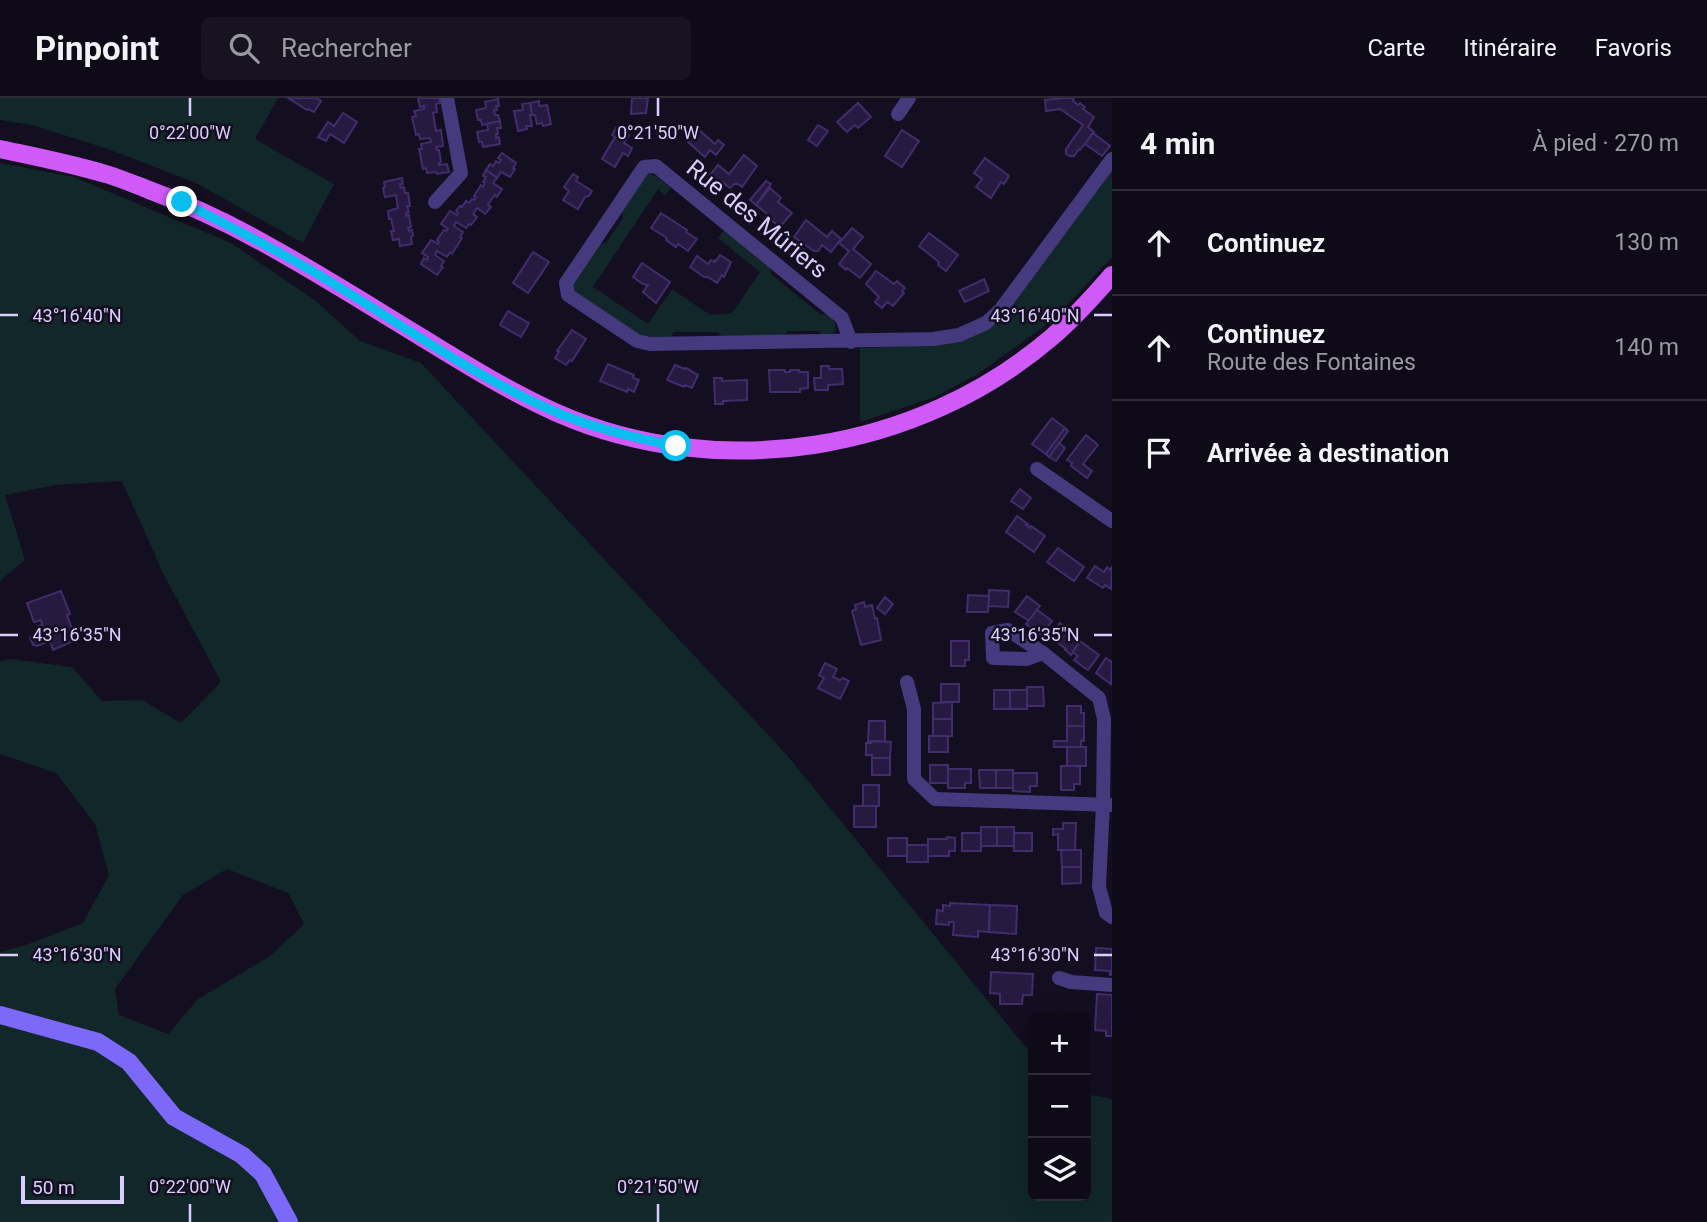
<!DOCTYPE html>
<html lang="fr">
<meta charset="utf-8">
<style>
:root{--surface:#0e0a18;--page:#171321;--text:#f1f3f6;--muted:#9b9aa2;--line:#2e2b37}
body{margin:0;font-family:Roboto,sans-serif;background:var(--page);color:var(--text)}
.controls{position:absolute;right:21px;bottom:21px;display:grid;overflow:hidden;border-radius:10px;box-shadow:0 7px 28px #0002}
.controls button{width:63px;height:63px;display:grid;place-items:center;padding:0;border:0;border-bottom:2px solid var(--line);background:var(--surface);color:var(--text);font:35px sans-serif}
.scale{position:absolute;left:21px;bottom:18px;width:103px;box-sizing:border-box;padding-left:7px;border:4px solid #d9cefd;border-top:0;font-size:19px;line-height:24px;white-space:nowrap;color:#d9cefd;-webkit-text-stroke:5px #130e20;paint-order:stroke}
.stop{position:absolute;width:21px;height:21px;margin:-16px;border:5px solid #09bdee;border-radius:50%;background:#fff}
.stop.end{background:#09bdee;border-color:#fff;box-shadow:0 2px 7px #0008}
.list{margin:0;padding:0;list-style:none}
h2{display:flex;justify-content:space-between;align-items:center;height:91px;margin:0;padding:0 28px;font-size:30px}
h2 small{font-size:23px;font-weight:400;color:var(--muted)}
.list li{display:grid;grid-template-columns:46px 1fr auto;gap:21px;align-items:center;box-sizing:border-box;height:105px;padding:0 28px;border-top:2px solid var(--line)}
.list b{display:block;font-size:26px;white-space:nowrap}
.list p{margin:0;font-size:23px;white-space:nowrap;color:var(--muted)}
.list em{font-size:23px;font-style:normal;color:var(--muted)}
.icon{flex:none;width:38px;height:38px;fill:none;stroke:currentColor;stroke-width:2;stroke-linecap:round;stroke-linejoin:round}
.map{position:relative;flex:none;width:1112px;height:1124px;overflow:hidden}
header{display:flex;align-items:center;gap:42px;box-sizing:border-box;height:98px;padding:0 35px;background:var(--surface);border-bottom:2px solid var(--line)}
header strong{font-size:33px}
nav{display:flex;gap:38px;margin-inline-start:auto;font-size:24px}
.search{width:490px;height:63px;background:var(--page);display:flex;align-items:center;gap:18px;box-sizing:border-box;padding:0 24px;border-radius:10px;color:var(--muted);font-size:26px}
main{display:flex}
aside{flex:1;background:var(--surface)}
.map>svg:first-child{display:block}
</style>
<header>
<strong>Pinpoint</strong>
<div class="search"><svg class="icon" aria-label="search" viewBox="0 0 24 24"><circle cx="10" cy="10" r="6"/><path d="M15 15l6 6"/></svg>Rechercher</div>
<nav><a>Carte</a><a>Itinéraire</a><a>Favoris</a></nav>
</header>
<main>
<div class="map">
<svg width="1112" height="1124" viewBox="0 0 1112 1124">
<rect width="100%" height="100%" fill="#130e20"/>
<g fill="#112729" fill-rule="evenodd">
<polygon points="0,0 278,0 255,41 334,86 303,145 196,85 108,51 32,27 0,22"/>
<path d="M0 65 74 79 231 145 316 203 360 243 421 265 786 656 1033 958V1098H1086V996L1112 1001V1124H0V854L26 847 83 825 109 777 95 726 56 675 0 656V563L10 561 72 569 102 603 142 602 181 625 221 584 163 475 122 383 56 387 5 397 25 462 0 483ZM227 771 288 795 304 826 270 858 198 901 168 936 119 917 115 891 183 797Z"/>
<polygon points="1112,69 1112,159 1075,199 1042,230 978,276 935,299 860,324 860,250 935,247 982,234"/>
<path d="M646 76C656 75 663 84 671 90L665 97 658 91 593 189 648 226 672 191 710 217 732 215 760 174 718 140 724 132 771 171V176L821 217 826 216C833 221 837 224 835 234L823 238 819 233H788L783 239H722L718 234H674L670 240 644 239 575 198 573 189V184L599 146 606 145 623 120 622 113Z"/>
</g>
<g fill="#261a40" stroke="#412d6b" stroke-width="2">
<polygon points="288,0 316,0 321,3 314,14 308,11 307,12"/>
<polygon points="418,0 439,0 440,5 436,6 437,14 433,15 436,33 441,32 443,48 436,49 437,52 439,52 441,64 439,65 439,67 447,66 449,74 437,76 436,74 427,75 426,70 423,71 419,51 422,51 421,46 431,44 430,40 420,41 419,36 416,37 412,19 416,18 414,13 424,11 424,8 420,9"/>
<polygon points="632,0 648,0 646,15 631,16"/>
<polygon points="1063,0 1074,0 1073,3 1078,7 1080,5 1085,9 1083,11 1094,19 1088,29 1094,34 1080,52 1079,51 1074,58 1070,58 1066,56 1066,51 1083,27 1060,11 1046,13 1045,2"/>
<polygon points="498,1 499,8 496,8 497,12 494,12 495,17 498,17 500,23 482,27 481,22 478,22 476,12 486,10 485,4"/>
<polygon points="539,3 539,8 547,7 551,26 543,28 542,25 537,26 535,17 532,17 530,5"/>
<polygon points="530,5 532,17 530,17 532,28 526,28 527,31 518,33 514,13 523,12 522,6"/>
<polygon points="858,5 871,19 858,30 855,27 847,34 837,24"/>
<polygon points="343,15 357,24 344,45 330,36 326,43 318,39 328,24 334,28"/>
<polygon points="500,23 501,30 497,30 498,36 496,36 496,40 499,39 500,46 483,49 482,44 479,44 477,34 488,32 487,26"/>
<polygon points="818,27 828,33 817,48 808,42"/>
<polygon points="616,30 629,37 624,45 632,50 628,58 623,55 615,69 602,61 615,39 612,37"/>
<polygon points="698,31 715,46 718,42 724,47 716,57 710,52 705,59 688,44"/>
<polygon points="902,32 919,43 902,69 885,58"/>
<polygon points="1093,35 1110,48 1102,58 1085,46"/>
<polygon points="502,55 516,65 513,70 515,71 510,79 501,74 497,80 486,72 490,66 493,68 496,63 499,65 501,62 498,60"/>
<polygon points="744,57 757,68 742,89 738,86 734,86 730,90 722,84 720,87 709,78 718,67 729,76"/>
<polygon points="985,60 1009,78 1004,86 1001,84 991,100 976,89 982,81 974,75"/>
<polygon points="486,72 497,80 493,85 502,91 497,99 495,97 491,102 488,107 491,109 485,116 477,110 473,116 477,119 471,127 469,126 466,130 456,124 454,128 463,134 460,139 462,140 452,156 450,154 447,159 437,153 435,157 444,163 441,168 443,169 437,177 421,166 424,160 427,162 428,159 422,155 431,142 438,146 439,144 437,142 444,132 446,133 448,131 441,126 450,113 457,117 458,115 456,113 460,108 462,109 466,103 469,105 472,101 474,102 476,99 474,98 481,87 483,89 485,85 483,84 486,79 483,78"/>
<polygon points="573,76 578,79 576,83 592,93 589,98 585,99 578,111 563,102 569,93 564,89"/>
<polygon points="402,80 403,86 400,86 401,90 404,89 405,95 408,95 410,108 407,108 409,114 406,115 406,118 409,117 411,129 408,130 409,133 412,132 413,138 411,139 412,146 400,148 399,141 393,142 391,133 394,133 391,121 389,121 388,113 398,110 396,97 385,99 383,90 385,89 384,84"/>
<polygon points="766,83 771,86 756,107 750,102"/>
<polygon points="770,90 781,100 778,104 792,115 780,129 772,123 771,119 756,107"/>
<polygon points="661,115 687,132 686,134 697,141 688,153 678,146 676,149 666,142 667,140 651,130"/>
<polygon points="806,122 827,139 832,133 841,141 831,154 822,147 818,153 814,153 794,139"/>
<polygon points="852,130 863,139 853,151 871,166 860,180 847,170 846,172 839,166 849,153 839,145"/>
<polygon points="929,135 958,157 946,173 938,167 939,164 919,148"/>
<polygon points="533,154 549,164 528,195 513,185"/>
<polygon points="720,157 731,164 724,179 722,177 717,185 708,179 704,179 690,169 697,158 708,166 711,162 714,164 715,162 716,163"/>
<polygon points="642,165 670,184 656,205 643,194 648,187 643,186 633,179"/>
<polygon points="876,173 894,186 897,183 905,190 902,193 904,195 893,208 887,204 882,210 875,204 879,199 866,186"/>
<polygon points="984,181 989,193 965,204 959,193"/>
<polygon points="508,213 529,225 521,239 500,227"/>
<polygon points="572,232 586,241 572,263 570,262 566,267 555,260 559,254 557,253"/>
<polygon points="608,266 634,277 633,280 639,282 634,294 628,291 627,294 600,283"/>
<polygon points="675,267 685,271 686,270 698,277 692,290 685,287 684,289 667,282"/>
<polygon points="821,268 829,268 829,271 842,271 843,286 828,287 828,292 815,292 814,280 821,280"/>
<polygon points="769,272 785,272 785,274 790,274 790,272 799,272 799,274 808,274 808,290 800,291 800,294 770,294"/>
<polygon points="714,280 722,280 722,283 747,282 747,302 723,303 723,306 715,306"/>
<polygon points="1052,320 1065,330 1046,356 1032,346"/>
<polygon points="1065,330 1068,333 1049,359 1046,356"/>
<polygon points="1086,337 1098,347 1083,366 1092,373 1087,380 1071,368 1072,365 1067,362"/>
<polygon points="1059,345 1065,350 1056,363 1049,359"/>
<polygon points="1020,391 1031,400 1023,411 1011,403"/>
<polygon points="1017,418 1028,426 1026,427 1030,430 1031,428 1045,438 1034,454 1006,434"/>
<polygon points="1058,450 1084,469 1074,483 1047,464"/>
<polygon points="1095,468 1104,474 1107,469 1110,472 1112,469 1111,491 1105,487 1103,490 1087,480"/>
<polygon points="989,492 1009,493 1008,509 988,508"/>
<polygon points="61,493 70,516 67,517 76,542 53,552 50,543 37,548 33,547 30,540 32,538 40,535 38,528 42,527 41,522 34,524 27,505"/>
<polygon points="968,497 989,498 988,514 967,514"/>
<polygon points="1027,498 1040,508 1029,523 1015,514"/>
<polygon points="885,499 893,506 885,516 877,510"/>
<polygon points="864,504 865,509 872,507 875,521 877,520 881,542 861,547 852,513 856,511 855,507"/>
<polygon points="1037,512 1052,523 1041,537 1026,526"/>
<polygon points="1060,525 1076,538 1074,541 1079,545 1071,557 1065,552 1066,551 1050,539"/>
<polygon points="951,543 969,543 969,562 965,562 965,568 951,568"/>
<polygon points="1080,543 1099,557 1088,572 1074,562 1078,558 1073,554"/>
<polygon points="1106,560 1112,564 1111,586 1096,575"/>
<polygon points="825,565 837,571 833,579 840,582 843,580 849,583 840,601 818,590 824,580 819,577"/>
<rect x="941" y="586" width="18" height="18"/>
<polygon points="1027,589 1043,589 1044,608 1027,608"/>
<rect x="994" y="592" width="16" height="19"/>
<rect x="1010" y="592" width="17" height="19"/>
<polygon points="952,604 952,621 933,621 933,605"/>
<polygon points="1067,608 1081,608 1081,615 1084,615 1084,628 1067,628"/>
<rect x="933" y="621" width="19" height="17"/>
<polygon points="869,623 885,623 885,644 868,643"/>
<polygon points="1067,628 1084,628 1084,643 1081,643 1081,649 1054,649 1054,643 1067,643"/>
<rect x="929" y="638" width="19" height="16"/>
<polygon points="871,643 891,644 890,660 872,660 872,657 866,657 866,645 871,645"/>
<rect x="1067" y="649" width="19" height="19"/>
<rect x="872" y="660" width="18" height="17"/>
<rect x="930" y="667" width="18" height="18"/>
<polygon points="1061,668 1080,668 1080,686 1074,686 1074,692 1061,692"/>
<polygon points="948,671 971,671 971,685 965,685 965,690 948,690"/>
<polygon points="979,672 996,672 996,690 980,690"/>
<rect x="996" y="672" width="17" height="18"/>
<polygon points="1013,675 1037,675 1037,688 1030,688 1030,694 1013,693"/>
<rect x="863" y="687" width="16" height="21"/>
<rect x="854" y="708" width="22" height="21"/>
<polygon points="1063,725 1076,725 1075,752 1058,752 1058,736 1053,737 1053,731 1063,731"/>
<rect x="981" y="729" width="16" height="19"/>
<rect x="997" y="729" width="17" height="19"/>
<rect x="962" y="735" width="19" height="18"/>
<rect x="1014" y="735" width="18" height="18"/>
<polygon points="947,739 955,740 955,753 949,753 949,758 928,758 928,741 947,741"/>
<rect x="888" y="740" width="19" height="18"/>
<rect x="907" y="747" width="21" height="17"/>
<polygon points="1061,752 1081,752 1081,769 1062,769"/>
<polygon points="1062,769 1081,769 1081,785 1062,786"/>
<polygon points="950,805 990,807 989,834 978,833 978,839 953,837 954,824 949,824 949,827 936,826 937,812 943,813 943,807 950,808"/>
<polygon points="990,807 1017,808 1016,836 989,834"/>
<polygon points="1096,850 1112,851 1112,877 1110,877 1110,873 1095,872"/>
<polygon points="991,874 1033,876 1032,897 1023,897 1022,906 1000,906 1000,896 990,895"/>
<polygon points="1097,896 1112,897 1112,938 1106,938 1106,933 1095,932"/>
</g>
<g fill="none" stroke-linecap="round" stroke-linejoin="round">
<g stroke="#443a7d" stroke-width="14">
<polyline points="898,16 909,0"/>
<polyline points="435,104 461,75 447,0"/>
<polyline points="851,244 842,220 656,68 644,69 566,185 568,197 637,243 650,246 933,241 959,237 986,225 1001,211 1112,61"/>
<polyline points="1037,371 1112,423"/>
<polyline points="1043,555 1027,561 993,560 992,535 1008,532 1043,555 1099,600 1104,621 1103,707 1099,789 1106,815 1112,819"/>
<polyline points="907,584 914,611 914,681 935,701 1111,707"/>
<polyline points="1059,880 1071,884 1112,887"/>
</g>
<polyline stroke="#7d69f9" stroke-width="18" points="0,917 98,944 129,964 174,1019 242,1057 263,1076 289,1124"/>
<path stroke="#cf5af8" stroke-width="18" d="M0 51C37 59 73 66 109 77 122 81 136 87 149 92 190 107 230 126 267 147 320 176 370 208 421 239 465 266 510 294 557 315 719 386 918 354 1052 239 1074 220 1093 199 1112 177"/>
</g>
<g fill="none" stroke-linecap="round" stroke-linejoin="round">
<path stroke="#09bdee" stroke-width="9" d="M182 104C231 129 280 153 327 182 403 227 476 280 558 315 596 331 635 340 676 348"/>
</g>
<path fill="none" stroke="#d9cefd" stroke-width="2.5" d="M190 0V18M658 0V18M0 217H18M1094 217H1112M0 537H18M1094 537H1112M0 857H18M1094 857H1112M190 1106V1124M658 1106V1124"/>
<g text-anchor="middle" dominant-baseline="central" stroke-width="5" stroke-linejoin="round" paint-order="stroke">
<g font-size="24" fill="#d9cefd" stroke="#130e20">
<text transform="translate(757 121) rotate(39)">Rue des Mûriers</text>
</g>
</g>
<g font-size="18" text-anchor="middle" fill="#d9cefd" stroke="#130e20" stroke-width="5" stroke-linejoin="round" paint-order="stroke">
<text x="190" y="41">0°22'00"W</text>
<text x="658" y="41">0°21'50"W</text>
<text x="77" y="224">43°16'40"N</text>
<text x="1035" y="224">43°16'40"N</text>
<text x="77" y="543">43°16'35"N</text>
<text x="1035" y="543">43°16'35"N</text>
<text x="77" y="863">43°16'30"N</text>
<text x="1035" y="863">43°16'30"N</text>
<text x="190" y="1095">0°22'00"W</text>
<text x="658" y="1095">0°21'50"W</text>
</g>
</svg>
<div class="controls">
<button>+</button>
<button>−</button>
<button><svg class="icon" aria-label="layers" viewBox="0 0 24 24"><path d="M12 4l9 5-9 5-9-5zM3 14l9 5 9-5"/></svg></button>
</div>
<div class="scale">50 m</div>
<div class="stop" style="left:676px;top:348px"></div>
<div class="stop end" style="left:182px;top:104px"></div>
</div>
<aside>
<h2>4 min<small>À pied · 270 m</small></h2>
<ul class="list">
<li><svg class="icon" aria-label="ahead" viewBox="0 0 24 24"><path d="M12 20V5M6 11l6-6 6 6"/></svg><div><b>Continuez</b></div><em>130 m</em></li>
<li><svg class="icon" aria-label="ahead" viewBox="0 0 24 24"><path d="M12 20V5M6 11l6-6 6 6"/></svg><div><b>Continuez</b><p>Route des Fontaines</p></div><em>140 m</em></li>
<li><svg class="icon" aria-label="arrive" viewBox="0 0 24 24"><path d="M6 21V4h12l-3 4 3 4H6"/></svg><div><b>Arrivée à destination</b></div></li>
</ul>
</aside>
</main>
